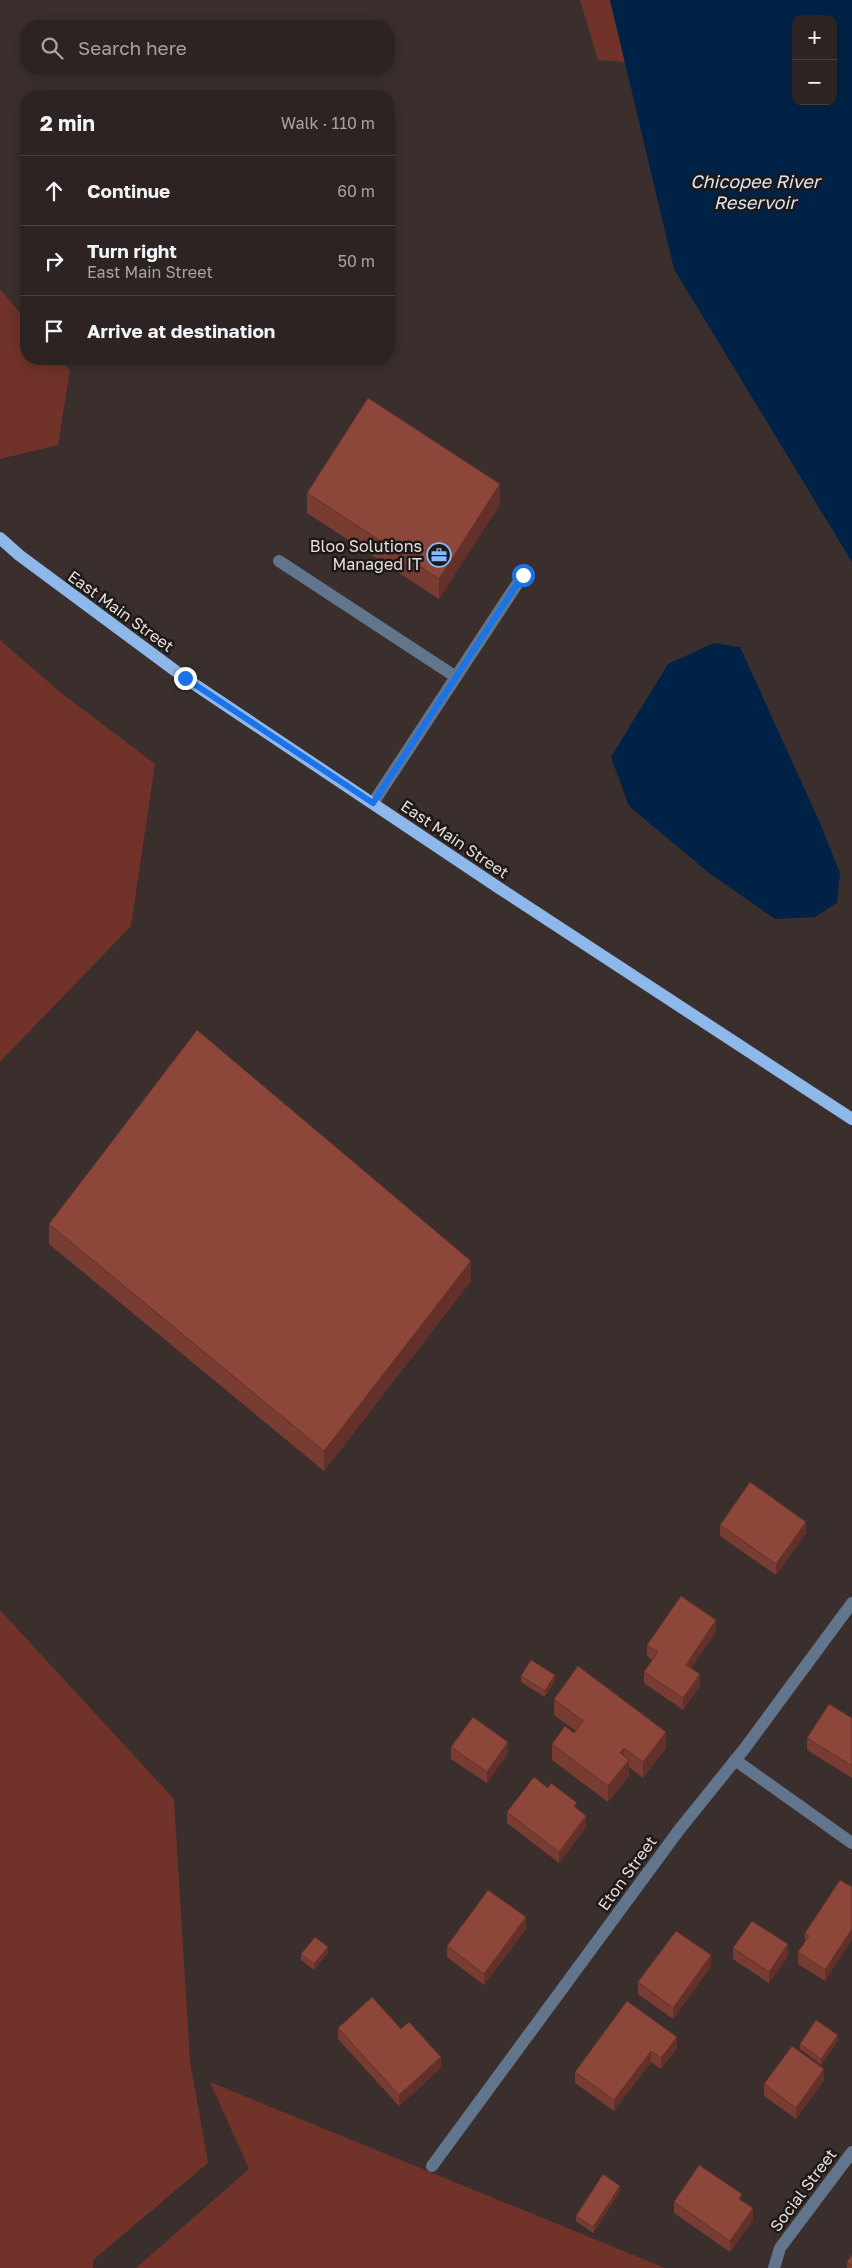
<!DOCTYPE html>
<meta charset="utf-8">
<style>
:root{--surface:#2c2322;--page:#342b2a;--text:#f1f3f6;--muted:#a6a4a5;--line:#484040}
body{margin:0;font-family:"Golos Text",sans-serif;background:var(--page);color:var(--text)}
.controls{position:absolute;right:15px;top:15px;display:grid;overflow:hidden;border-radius:10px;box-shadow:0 2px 12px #0003}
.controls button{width:45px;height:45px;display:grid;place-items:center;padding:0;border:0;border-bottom:1px solid var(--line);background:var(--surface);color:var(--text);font:25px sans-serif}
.stop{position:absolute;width:15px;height:15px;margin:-11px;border:4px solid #1a73e8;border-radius:50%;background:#fff}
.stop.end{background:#1a73e8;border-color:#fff;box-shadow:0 1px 5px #0008}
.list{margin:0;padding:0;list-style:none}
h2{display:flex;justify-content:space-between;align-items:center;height:65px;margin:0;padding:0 20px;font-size:21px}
h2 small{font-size:16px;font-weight:400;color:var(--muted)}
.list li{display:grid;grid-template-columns:32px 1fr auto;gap:15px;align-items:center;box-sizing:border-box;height:70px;padding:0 20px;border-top:1px solid var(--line)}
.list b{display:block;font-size:19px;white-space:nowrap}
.list p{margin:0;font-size:16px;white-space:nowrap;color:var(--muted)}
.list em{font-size:16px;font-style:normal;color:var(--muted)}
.icon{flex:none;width:28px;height:28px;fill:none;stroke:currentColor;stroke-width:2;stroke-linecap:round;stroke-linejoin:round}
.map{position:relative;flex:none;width:852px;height:2268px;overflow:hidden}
.search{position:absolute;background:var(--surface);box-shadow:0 2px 12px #0003;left:20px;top:20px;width:375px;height:55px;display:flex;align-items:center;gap:12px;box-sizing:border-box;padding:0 18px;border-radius:20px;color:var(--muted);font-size:19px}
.panel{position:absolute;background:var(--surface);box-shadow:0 2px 12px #0003;left:20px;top:90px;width:375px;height:275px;border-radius:20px}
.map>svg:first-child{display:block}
</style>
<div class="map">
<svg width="852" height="2268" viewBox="0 0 852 2268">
<rect width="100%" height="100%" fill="#3a2f2d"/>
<g fill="#703229">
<polygon points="580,0 610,0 625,62 598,60"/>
<polygon points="0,289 26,320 26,359 60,359 70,370 58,445 0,459"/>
<polygon points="0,640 60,692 155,764 131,926 0,1062"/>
<polygon points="0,1610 174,1799 190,2061 208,2163 93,2260 93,2268 0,2268"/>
<polygon points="210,2082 665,2268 136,2268 249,2169"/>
</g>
<g fill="#002247" fill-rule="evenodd">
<path d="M610 0H852V562L674 269ZM796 19H833V101H796Z"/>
<polygon points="714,643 740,647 820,823 840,873 837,903 815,917 775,919 709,873 629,806 611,757 668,664"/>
</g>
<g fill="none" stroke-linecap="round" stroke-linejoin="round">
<g stroke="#61768d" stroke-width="12">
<polyline points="279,561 456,677"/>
<polyline points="373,803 523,575"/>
<polyline points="735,1760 852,1843"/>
<polyline points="432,2166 679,1830 745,1748 852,1603"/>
<polyline points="774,2268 780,2248 852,2152"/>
</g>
<polyline stroke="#8db8e9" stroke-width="12" points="0,538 19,555 185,678 499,888 852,1119"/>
</g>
<g fill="#793c32">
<polygon points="307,493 500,504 439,599 307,513"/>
<polygon points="49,1224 471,1281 324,1471 49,1244"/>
<polygon points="720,1525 806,1533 776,1575 720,1536"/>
<polygon points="716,1631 691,1668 700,1686 683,1710 644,1683 644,1672 652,1660 647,1656 647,1645"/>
<polygon points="521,1676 555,1681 545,1697 521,1682"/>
<polygon points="554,1699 666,1748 643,1778 629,1767 629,1776 608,1802 552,1760 552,1744 574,1733 576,1731 554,1715"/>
<polygon points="852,1718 852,1778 807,1750 807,1738"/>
<polygon points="451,1747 508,1753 487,1783 451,1759"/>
<polygon points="548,1788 577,1809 586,1827 559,1863 507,1823 507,1812"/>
<polygon points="852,1887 825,1981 798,1964 798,1952 805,1942 805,1933"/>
<polygon points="526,1929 484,1985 447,1957 447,1946"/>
<polygon points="733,1948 788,1956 769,1983 733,1959"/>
<polygon points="328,1953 314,1970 301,1960 301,1954"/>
<polygon points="711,1966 673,2019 638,1994 638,1982"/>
<polygon points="627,2001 677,2048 661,2069 651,2062 614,2111 575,2083 575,2072"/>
<polygon points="338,2028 401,2029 441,2068 399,2106 338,2039"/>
<polygon points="838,2041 821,2065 800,2049 800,2044"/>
<polygon points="824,2080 796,2119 764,2096 764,2084"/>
<polygon points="620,2191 593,2233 576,2221 576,2216"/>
<polygon points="742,2201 753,2220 730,2252 674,2213 674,2202"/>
<polygon points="852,2255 852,2268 847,2268 847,2262"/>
</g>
<g fill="#633129">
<polygon points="500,484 500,504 439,599 439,579"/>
<polygon points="471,1261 471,1281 324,1471 324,1451"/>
<polygon points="806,1522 806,1533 776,1575 776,1564"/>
<polygon points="716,1620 716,1631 686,1676 686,1665"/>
<polygon points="700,1674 700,1686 683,1710 683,1698"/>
<polygon points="555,1675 555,1681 545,1697 545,1691"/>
<polygon points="666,1732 666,1748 643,1778 643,1762"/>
<polygon points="508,1742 508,1753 487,1783 487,1772"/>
<polygon points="624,1748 624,1764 620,1753"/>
<polygon points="629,1760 629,1776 608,1802 608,1786"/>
<polygon points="586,1816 586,1827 559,1863 559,1852"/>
<polygon points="526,1917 526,1929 484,1985 484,1974"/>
<polygon points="852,1929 852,1940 825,1981 825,1970"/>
<polygon points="788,1944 788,1956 769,1983 769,1972"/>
<polygon points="328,1947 328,1953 314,1970 314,1964"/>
<polygon points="711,1955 711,1966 673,2019 673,2008"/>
<polygon points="838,2035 838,2041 821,2065 821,2059"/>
<polygon points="677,2037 677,2048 661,2069 661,2058"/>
<polygon points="651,2051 651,2062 614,2111 614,2100"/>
<polygon points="441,2057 441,2068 399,2106 399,2095"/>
<polygon points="824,2069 824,2080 796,2119 796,2108"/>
<polygon points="620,2186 620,2191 593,2233 593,2227"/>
<polygon points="753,2208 753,2220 730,2252 730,2241"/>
</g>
<g fill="#8d463a" stroke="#633129">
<polygon points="368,398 500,484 439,579 307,493"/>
<polygon points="197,1030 471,1261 324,1451 49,1224"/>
<polygon points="750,1482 806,1522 776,1564 720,1525"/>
<polygon points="681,1596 716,1620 686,1665 700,1674 683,1698 644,1672 658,1652 647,1645"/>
<polygon points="531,1660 555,1675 545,1691 521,1676"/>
<polygon points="578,1666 666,1732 643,1762 624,1748 620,1753 629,1760 608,1786 552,1744 565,1726 574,1733 583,1721 554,1699"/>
<polygon points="829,1704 852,1718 852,1766 807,1738"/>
<polygon points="473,1717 508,1742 487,1772 451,1747"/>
<polygon points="534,1777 548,1788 551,1783 577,1803 574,1806 586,1816 559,1852 507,1812"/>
<polygon points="840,1880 852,1887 852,1929 825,1970 798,1952 809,1936 805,1933"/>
<polygon points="488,1890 526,1917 484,1974 447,1946"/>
<polygon points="752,1921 788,1944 769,1972 733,1948"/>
<polygon points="676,1931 711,1955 673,2008 638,1982"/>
<polygon points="315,1937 328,1947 314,1964 301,1954"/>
<polygon points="372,1997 401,2029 409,2022 441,2057 399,2095 338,2028"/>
<polygon points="627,2001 677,2037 661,2058 651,2051 614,2100 575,2072"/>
<polygon points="816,2020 838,2035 821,2059 800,2044"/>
<polygon points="792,2046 824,2069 796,2108 764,2084"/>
<polygon points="699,2165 742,2194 739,2199 753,2208 730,2241 674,2202"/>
<polygon points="603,2174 620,2186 593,2227 576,2216"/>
<polygon points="852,2255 852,2266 847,2262"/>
</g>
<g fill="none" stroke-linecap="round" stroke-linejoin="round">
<polyline stroke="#1a73e8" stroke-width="6" points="185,678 373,803 523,575"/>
</g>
<defs>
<g id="office-ring" transform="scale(1.25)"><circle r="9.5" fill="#1e1817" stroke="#83bcfb" stroke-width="1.5"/><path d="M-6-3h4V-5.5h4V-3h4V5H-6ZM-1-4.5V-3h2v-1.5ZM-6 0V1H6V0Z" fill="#83bcfb"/></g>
</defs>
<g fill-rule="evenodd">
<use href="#office-ring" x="439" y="555"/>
</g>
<g text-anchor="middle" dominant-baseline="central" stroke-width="5" stroke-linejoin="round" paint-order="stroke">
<g font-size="16" fill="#e5dedc" stroke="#1e1817" text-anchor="end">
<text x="422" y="546">Bloo Solutions<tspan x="422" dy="18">Managed IT</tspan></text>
</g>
<g font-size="16" fill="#e5dedc" stroke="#1e1817">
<text transform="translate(121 611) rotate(36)">East Main Street</text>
<text transform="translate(455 839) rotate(34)">East Main Street</text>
<text transform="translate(627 1873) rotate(-54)">Eton Street</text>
<text transform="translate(803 2190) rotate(-53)">Social Street</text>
</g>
<g font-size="18" font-style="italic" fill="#d8e5f5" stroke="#1e1817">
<text x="755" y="181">Chicopee River<tspan x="755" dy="21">Reservoir</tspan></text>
</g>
</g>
</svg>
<div class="controls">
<button>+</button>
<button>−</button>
</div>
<div class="stop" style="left:523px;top:575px"></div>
<div class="stop end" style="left:185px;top:678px"></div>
<div class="search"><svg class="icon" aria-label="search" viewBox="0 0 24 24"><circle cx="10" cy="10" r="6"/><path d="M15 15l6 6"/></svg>Search here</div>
<section class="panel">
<h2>2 min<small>Walk · 110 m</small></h2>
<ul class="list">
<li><svg class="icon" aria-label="ahead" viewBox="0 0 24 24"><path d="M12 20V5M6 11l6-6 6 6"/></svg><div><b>Continue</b></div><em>60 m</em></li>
<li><svg class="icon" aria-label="right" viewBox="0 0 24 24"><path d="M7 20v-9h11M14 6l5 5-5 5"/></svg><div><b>Turn right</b><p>East Main Street</p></div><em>50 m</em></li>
<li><svg class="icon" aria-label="arrive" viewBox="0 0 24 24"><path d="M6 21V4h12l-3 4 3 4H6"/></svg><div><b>Arrive at destination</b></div></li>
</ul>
</section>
</div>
